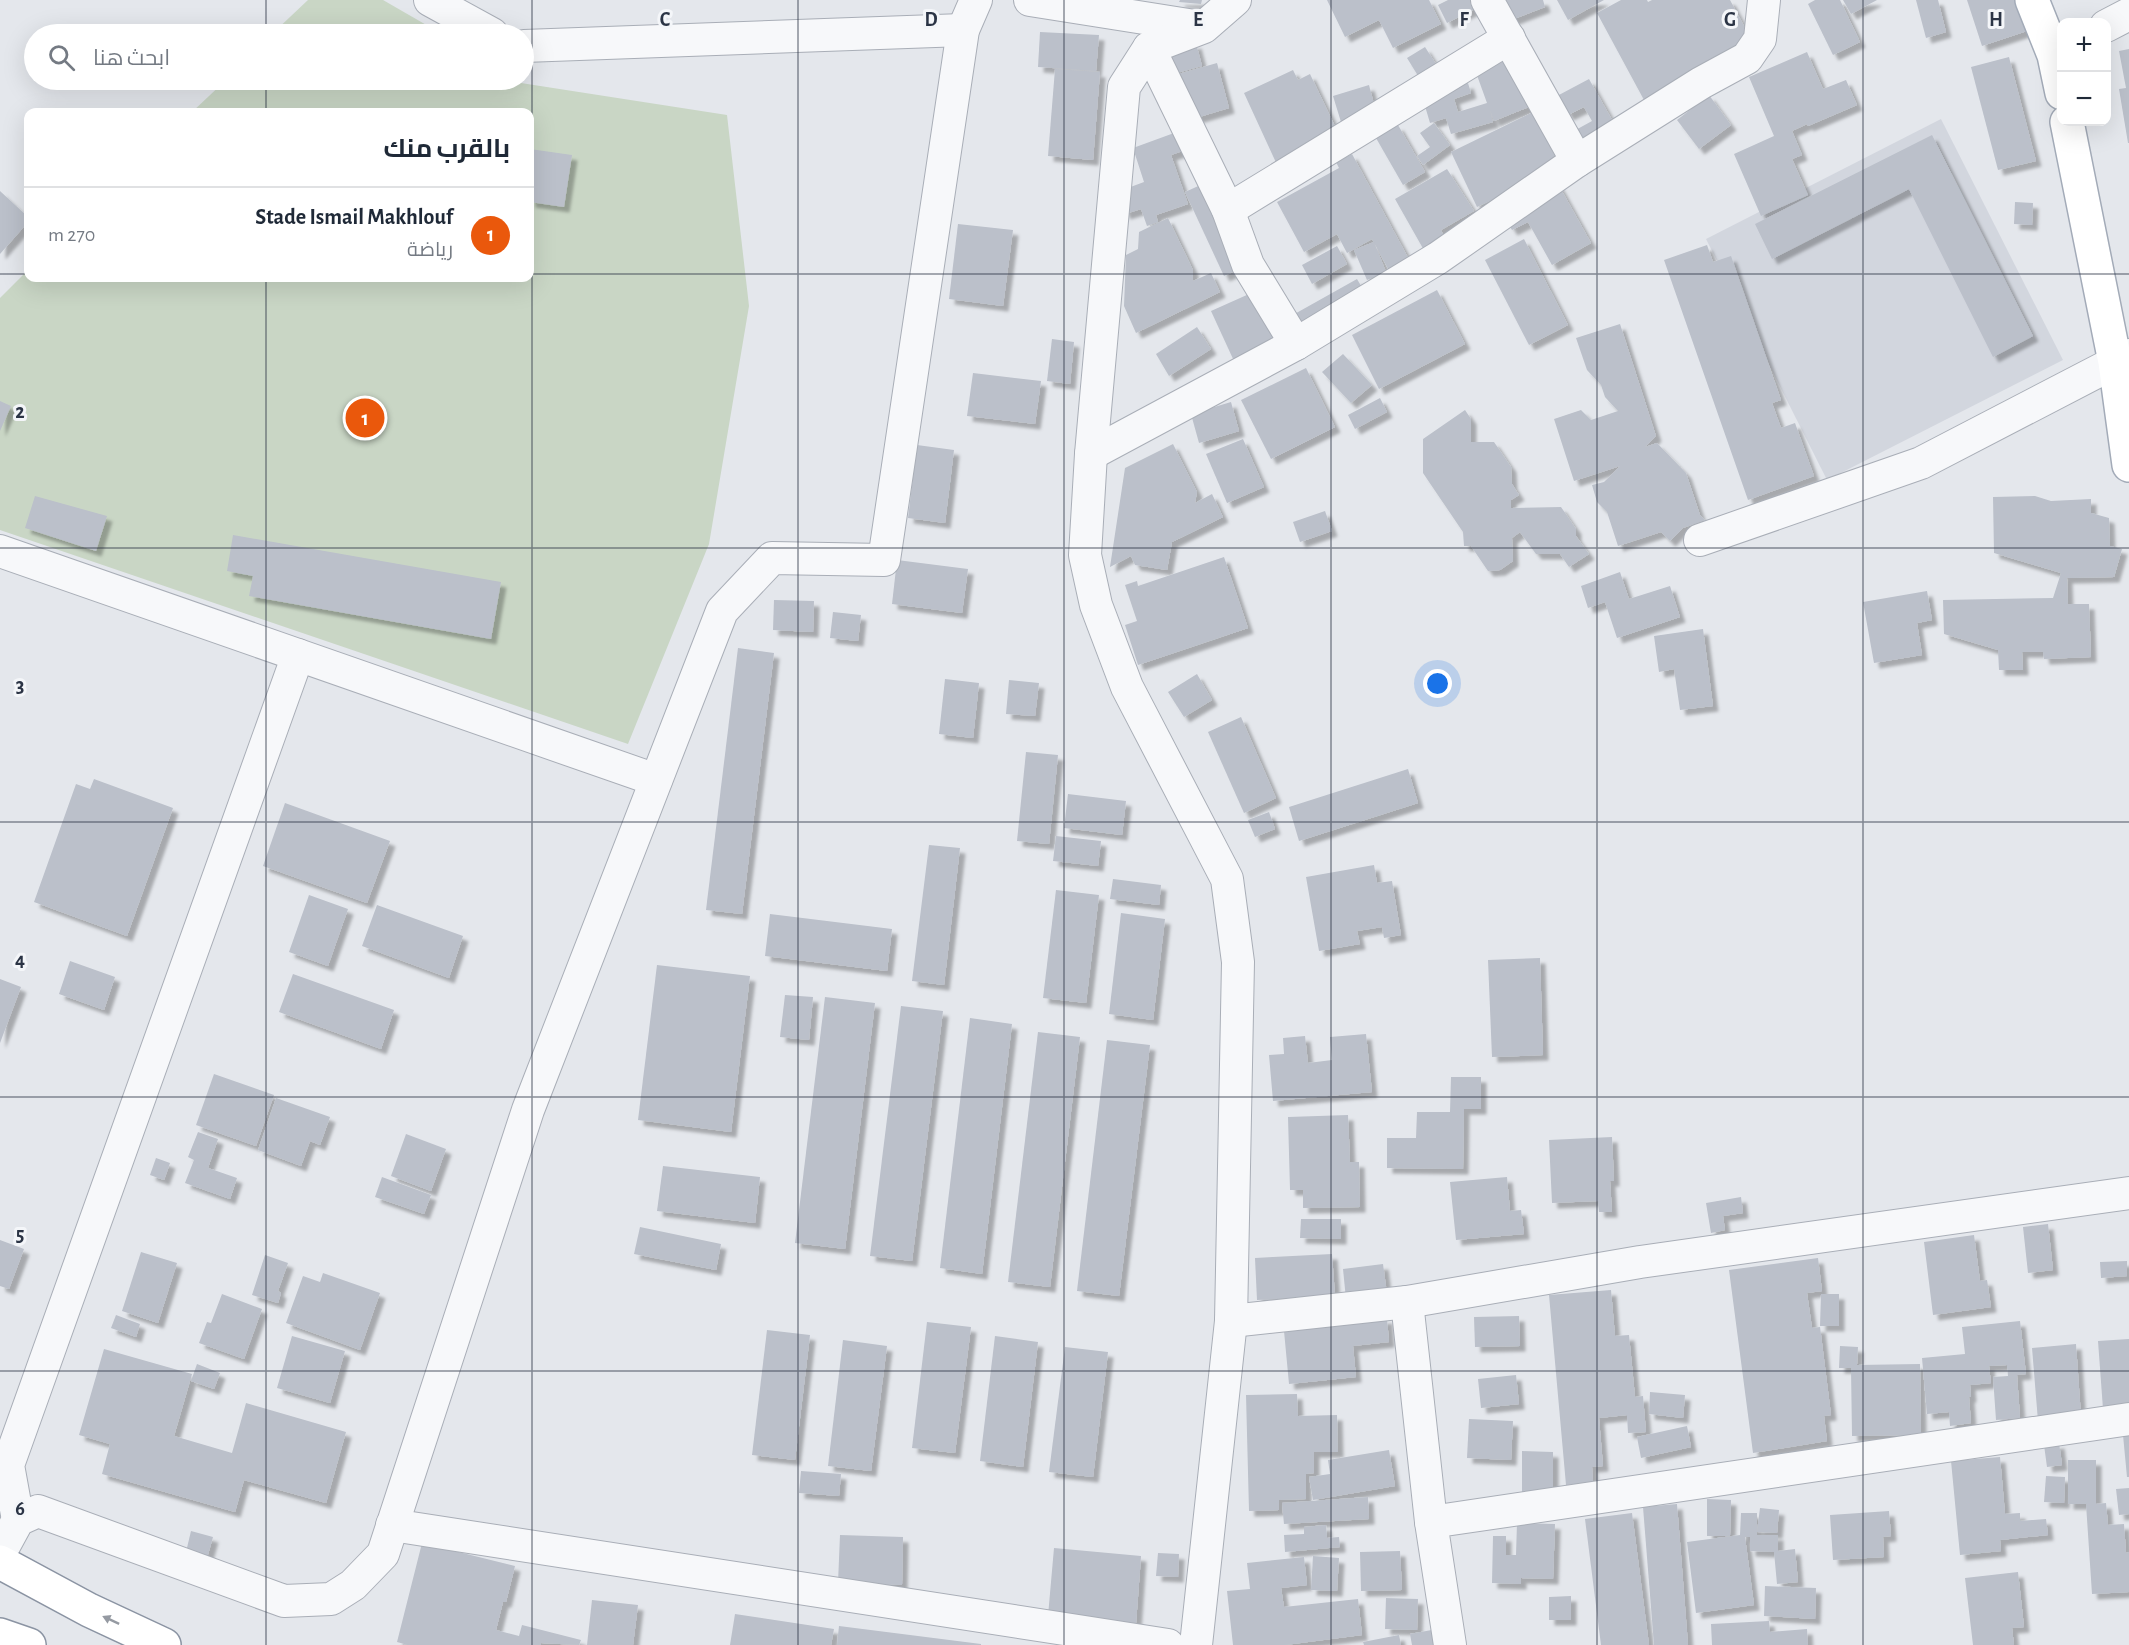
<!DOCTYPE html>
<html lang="ar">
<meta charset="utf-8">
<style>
:root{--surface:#fff;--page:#f6f6f7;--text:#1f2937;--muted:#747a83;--line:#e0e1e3;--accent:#ea580c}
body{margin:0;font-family:"Alegreya Sans",Cairo,sans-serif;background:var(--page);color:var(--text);direction:rtl}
.controls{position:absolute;right:18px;top:18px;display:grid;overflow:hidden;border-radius:12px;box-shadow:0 6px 24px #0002}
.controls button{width:54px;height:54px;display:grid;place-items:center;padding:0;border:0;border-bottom:2px solid var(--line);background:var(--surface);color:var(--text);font:30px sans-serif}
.you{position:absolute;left:1438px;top:684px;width:21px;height:21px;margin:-15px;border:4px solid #fff;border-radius:50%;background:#1a73e8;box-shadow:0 0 0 9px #1a73e833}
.badge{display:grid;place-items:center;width:39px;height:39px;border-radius:50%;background:var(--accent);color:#fff;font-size:20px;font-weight:700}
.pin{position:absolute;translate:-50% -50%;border:3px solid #fff;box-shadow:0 2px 6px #0006}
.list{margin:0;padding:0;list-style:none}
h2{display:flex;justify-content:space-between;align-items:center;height:78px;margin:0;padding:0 24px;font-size:26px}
h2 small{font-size:20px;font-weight:400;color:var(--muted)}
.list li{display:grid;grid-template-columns:39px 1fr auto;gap:18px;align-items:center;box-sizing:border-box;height:96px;padding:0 24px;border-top:2px solid var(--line)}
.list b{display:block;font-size:22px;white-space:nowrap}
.list p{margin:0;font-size:20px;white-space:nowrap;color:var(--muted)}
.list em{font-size:20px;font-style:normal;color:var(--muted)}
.icon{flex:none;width:33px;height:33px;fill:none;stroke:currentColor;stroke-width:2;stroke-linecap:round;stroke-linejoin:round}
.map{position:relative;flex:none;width:2129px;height:1645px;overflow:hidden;direction:ltr}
.search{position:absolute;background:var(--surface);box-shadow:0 6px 24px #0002;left:24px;top:24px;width:510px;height:66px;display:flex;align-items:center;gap:15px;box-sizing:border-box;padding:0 21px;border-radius:33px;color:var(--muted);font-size:22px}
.panel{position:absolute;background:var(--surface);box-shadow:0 6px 24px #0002;left:24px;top:108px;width:510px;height:174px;border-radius:12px;direction:rtl}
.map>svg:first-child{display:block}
</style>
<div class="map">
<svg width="2129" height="1645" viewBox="0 0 2129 1645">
<defs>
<filter id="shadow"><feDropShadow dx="5.5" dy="5.5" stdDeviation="1.5" flood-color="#0004"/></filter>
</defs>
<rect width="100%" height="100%" fill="#e4e7ec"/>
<polygon fill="#d2d6de" points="1941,119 2063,360 1827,480 1706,239"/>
<g fill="#c9d6c5">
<polygon points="308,0 383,0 442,34 272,34"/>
<polygon points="226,80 502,80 727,115 749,306 709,544 628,744 0,530 0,298 28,270 28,278 530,278 530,112 192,112"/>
</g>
<g fill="#bbc0ca" filter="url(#shadow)">
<polygon points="1180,0 1202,0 1201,4 1179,2"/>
<polygon points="1327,0 1429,0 1441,24 1393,48 1379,20 1345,37"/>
<polygon points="1448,0 1473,0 1477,8 1447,23 1438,5"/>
<polygon points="1492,0 1543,0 1545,7 1501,24"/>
<polygon points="1557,0 1604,0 1568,20"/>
<polygon points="1621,0 1647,0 1648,2 1652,0 1730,0 1752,41 1644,100 1597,13"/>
<polygon points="1815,0 1840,0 1860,42 1833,55 1808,4"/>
<polygon points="1843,0 1877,0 1851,14"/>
<polygon points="1916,0 1938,0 1946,32 1926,38"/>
<polygon points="1967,0 2020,0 2030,30 1982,46"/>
<polygon points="1040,32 1099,35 1096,71 1038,67"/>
<polygon points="1196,43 1202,66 1173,74 1167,51"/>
<polygon points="1425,47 1443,75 1425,87 1407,58"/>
<polygon points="2129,49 2129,143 2128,143 2119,89 2126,88 2119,51"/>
<polygon points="1514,52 1539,103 1494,121 1490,110 1493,122 1451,134 1446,118 1430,123 1422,96 1468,83 1471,93 1454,99 1458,112 1487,103 1474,67"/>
<polygon points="1807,52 1823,89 1846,80 1857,105 1808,126 1807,124 1792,131 1802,155 1792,159 1808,195 1761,216 1734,154 1774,136 1749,77"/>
<polygon points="2009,57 2036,161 1998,170 1971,67"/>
<polygon points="1217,63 1229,108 1186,121 1175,75"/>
<polygon points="1055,69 1100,72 1093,160 1048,156"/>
<polygon points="1293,70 1298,80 1310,74 1341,139 1279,169 1244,93"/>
<polygon points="1589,79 1616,127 1580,147 1572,132 1592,121 1584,107 1568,115 1557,96"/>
<polygon points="1369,85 1376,112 1341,122 1333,96"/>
<polygon points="1709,95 1731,125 1699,149 1677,120"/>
<polygon points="1533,112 1560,167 1477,207 1451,152"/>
<polygon points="1434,123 1450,145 1423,165 1417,156 1430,147 1420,133"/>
<polygon points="1398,125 1425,172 1403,185 1376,138"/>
<polygon points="1185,129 1191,148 1171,155 1188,204 1156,215 1158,222 1147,226 1141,209 1125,214 1117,192 1144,182 1133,148"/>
<polygon points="1932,135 2033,336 1993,357 1909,189 1772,259 1755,224"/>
<polygon points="530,149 572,155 564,207 530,202"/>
<polygon points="1352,154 1412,265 1392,276 1372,239 1347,253 1337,234 1304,252 1277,202 1339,168 1336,162"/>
<polygon points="1447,169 1474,211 1441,230 1446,240 1425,252 1395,199"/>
<polygon points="1205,183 1244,267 1224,276 1185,192"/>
<polygon points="1558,184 1591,243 1552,265 1528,222 1512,230 1503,215"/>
<polygon points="0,191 28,217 28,222 0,254"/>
<polygon points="2015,202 2033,203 2032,225 2014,224"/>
<polygon points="1168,218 1193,270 1193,281 1211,273 1220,292 1136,333 1124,306 1126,255 1138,249 1139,232"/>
<polygon points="958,224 1013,230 1003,306 949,299"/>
<polygon points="1524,239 1568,325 1529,345 1485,260"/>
<polygon points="1374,242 1386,272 1367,280 1354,250"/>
<polygon points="1707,245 1713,262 1731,256 1781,400 1772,403 1781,428 1795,423 1814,476 1748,500 1664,260"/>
<polygon points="1337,246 1347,264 1312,284 1302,265"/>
<polygon points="1357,279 1367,296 1300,333 1291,316"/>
<polygon points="1258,290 1280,340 1234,361 1211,311"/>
<polygon points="1437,290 1465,344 1379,389 1352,335"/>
<polygon points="1620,324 1656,436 1645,447 1657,443 1686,473 1700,515 1705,520 1683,528 1670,541 1661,532 1618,546 1607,512 1597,502 1592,485 1604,482 1620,466 1574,481 1554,419 1581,410 1591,420 1618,411 1605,397 1601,385 1587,370 1576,338"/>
<polygon points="1197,327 1211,349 1169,376 1156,354"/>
<polygon points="1052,339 1074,342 1070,384 1047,381"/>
<polygon points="1343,354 1372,385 1351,403 1322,372"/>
<polygon points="1306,368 1335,427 1271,459 1241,400"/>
<polygon points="973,373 1041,381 1035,424 967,416"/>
<polygon points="1380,398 1387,412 1355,429 1348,415"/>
<polygon points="0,401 11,406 0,431"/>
<polygon points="1231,402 1239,431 1199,443 1191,414"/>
<polygon points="1465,410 1471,419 1471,442 1494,442 1511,467 1512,484 1519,495 1511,500 1511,508 1561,507 1576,529 1576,536 1589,554 1569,567 1560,554 1536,554 1520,532 1512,538 1513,561 1500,570 1488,571 1471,546 1464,546 1463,532 1423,473 1423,439"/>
<polygon points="1243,439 1264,487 1227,503 1206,454"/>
<polygon points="1173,444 1197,492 1195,503 1212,494 1223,517 1172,542 1167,570 1135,565 1131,556 1110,567 1125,468"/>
<polygon points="917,445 954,450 945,523 908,518"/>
<polygon points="35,496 107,516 96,551 25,528"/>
<polygon points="2035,496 2051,501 2091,499 2091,513 2109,518 2110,546 2122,549 2114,577 2067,578 2068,604 2089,604 2091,657 2044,659 2043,652 2022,652 2023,670 1999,670 1998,650 1944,634 1943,600 2053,598 2061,573 1994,553 1993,497"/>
<polygon points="1325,511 1332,531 1300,542 1293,522"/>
<polygon points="233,535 501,582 491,639 249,596 253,576 227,571"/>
<polygon points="1224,557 1248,628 1138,665 1125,625 1137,621 1125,585 1137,581 1138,586"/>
<polygon points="897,560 968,569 962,613 892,604"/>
<polygon points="1620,572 1629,599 1670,586 1680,617 1617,638 1605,602 1588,608 1581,586"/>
<polygon points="1927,591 1932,620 1917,623 1922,655 1874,663 1863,602"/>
<polygon points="774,600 814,601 813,632 773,630"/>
<polygon points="833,612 861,615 858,641 830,638"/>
<polygon points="1703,629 1713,706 1680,710 1674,669 1659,672 1654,636"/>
<polygon points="738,648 774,653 742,914 706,910"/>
<polygon points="1197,674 1212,700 1184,717 1168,692"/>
<polygon points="945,679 979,683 973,738 939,734"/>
<polygon points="1009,680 1039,683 1035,716 1006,714"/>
<polygon points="1241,717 1276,798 1244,813 1208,732"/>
<polygon points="1026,752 1058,755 1049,844 1017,841"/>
<polygon points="1408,769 1418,803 1299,841 1289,807"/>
<polygon points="94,779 173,808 127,936 34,902 76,784 90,789"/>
<polygon points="1068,794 1126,801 1122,835 1064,828"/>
<polygon points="285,803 390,841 367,903 263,866"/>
<polygon points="1269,812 1275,829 1255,837 1248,820"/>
<polygon points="1056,836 1101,841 1098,866 1053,861"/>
<polygon points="929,845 960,848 944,985 912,981"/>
<polygon points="1374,865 1377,883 1392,881 1401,935 1384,938 1382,927 1357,931 1360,944 1319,951 1306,877"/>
<polygon points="1113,879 1161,885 1159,905 1110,899"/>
<polygon points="1056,890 1099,895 1086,1003 1043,998"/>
<polygon points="309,895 348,909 328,966 289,952"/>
<polygon points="377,905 463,936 449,978 362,946"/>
<polygon points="1121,913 1165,919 1153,1020 1109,1014"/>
<polygon points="770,914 892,929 887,971 765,956"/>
<polygon points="1540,958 1543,1055 1492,1057 1488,960"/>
<polygon points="70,961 115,977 104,1010 59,994"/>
<polygon points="657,965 750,976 731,1132 638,1120"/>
<polygon points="293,974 394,1010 381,1049 279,1012"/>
<polygon points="0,979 21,987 0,1043"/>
<polygon points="785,995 813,997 809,1040 780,1037"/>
<polygon points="825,997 875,1003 845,1249 795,1243"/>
<polygon points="901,1006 943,1011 912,1261 870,1256"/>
<polygon points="970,1018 1012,1024 982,1274 940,1268"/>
<polygon points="1038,1032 1080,1037 1050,1287 1008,1282"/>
<polygon points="1366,1034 1372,1092 1273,1101 1269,1055 1284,1054 1283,1038 1305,1036 1308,1063 1332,1060 1330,1037"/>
<polygon points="1107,1040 1150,1045 1119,1296 1077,1291"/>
<polygon points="214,1074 274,1095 256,1146 196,1125"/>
<polygon points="1451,1077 1481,1077 1481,1109 1464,1109 1463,1169 1387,1168 1387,1138 1416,1138 1417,1112 1450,1112"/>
<polygon points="276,1098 330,1117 320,1145 310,1141 301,1166 258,1150"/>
<polygon points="1348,1115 1350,1162 1359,1162 1360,1207 1303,1208 1303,1190 1290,1190 1288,1117"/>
<polygon points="198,1132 218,1139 208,1168 237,1178 230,1199 185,1183 194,1160 188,1157"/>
<polygon points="406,1134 446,1149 431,1191 391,1176"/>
<polygon points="1612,1137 1614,1181 1610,1181 1612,1212 1599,1212 1598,1201 1552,1203 1549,1140"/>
<polygon points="156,1158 170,1163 164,1180 150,1175"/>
<polygon points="663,1166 760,1177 755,1223 657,1211"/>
<polygon points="382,1177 431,1195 424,1214 375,1197"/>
<polygon points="1507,1177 1510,1211 1521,1210 1524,1234 1456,1240 1450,1182"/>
<polygon points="1741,1197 1743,1213 1723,1216 1725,1230 1711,1233 1706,1203"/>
<polygon points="1301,1219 1341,1219 1341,1239 1300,1238"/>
<polygon points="2048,1224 2053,1270 2028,1273 2023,1227"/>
<polygon points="640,1227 721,1244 716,1270 634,1254"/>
<polygon points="1974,1235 1980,1281 1987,1280 1991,1307 1933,1315 1924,1242"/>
<polygon points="0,1240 24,1249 9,1289 0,1286"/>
<polygon points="141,1252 177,1263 158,1323 122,1311"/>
<polygon points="1332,1254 1335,1296 1257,1300 1255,1258"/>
<polygon points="265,1255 288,1263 278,1291 281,1293 278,1303 252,1295"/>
<polygon points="1818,1258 1822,1291 1807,1293 1812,1328 1820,1327 1831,1415 1824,1416 1827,1441 1753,1453 1729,1270"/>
<polygon points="2127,1261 2127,1276 2101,1278 2100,1262"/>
<polygon points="1383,1264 1387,1294 1346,1299 1343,1269"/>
<polygon points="323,1273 380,1293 360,1350 286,1323 303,1276 320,1282"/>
<polygon points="1611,1290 1615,1336 1629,1335 1635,1397 1643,1396 1646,1432 1628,1433 1627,1415 1599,1418 1603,1466 1592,1467 1593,1483 1566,1485 1549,1295"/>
<polygon points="222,1294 262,1309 244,1359 199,1343 207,1322 211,1323"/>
<polygon points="1821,1294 1839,1294 1839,1326 1820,1326"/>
<polygon points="116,1315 140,1324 136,1337 111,1328"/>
<polygon points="1519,1316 1520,1346 1475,1347 1474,1317"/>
<polygon points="1387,1318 1389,1342 1353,1346 1356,1377 1289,1384 1284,1331"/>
<polygon points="2020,1321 2026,1374 2017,1375 2020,1418 1996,1420 1993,1377 2008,1376 2007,1365 1989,1366 1991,1383 1970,1385 1971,1397 1969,1397 1971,1423 1950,1426 1949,1412 1927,1414 1922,1358 1965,1354 1962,1327"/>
<polygon points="927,1322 971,1327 955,1453 912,1448"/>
<polygon points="767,1330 810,1335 795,1460 752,1455"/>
<polygon points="292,1336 345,1351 330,1403 277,1388"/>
<polygon points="995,1336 1038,1342 1023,1467 980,1461"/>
<polygon points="2129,1339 2129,1407 2103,1409 2098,1341"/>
<polygon points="843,1340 887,1346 871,1471 828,1466"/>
<polygon points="2076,1344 2081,1417 2038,1421 2032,1348"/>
<polygon points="1840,1346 1858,1347 1857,1365 1920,1364 1921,1435 1852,1436 1851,1368 1839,1368"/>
<polygon points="1065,1347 1108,1352 1093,1477 1049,1472"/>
<polygon points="104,1349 192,1374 174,1436 232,1453 246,1403 346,1432 326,1503 244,1480 235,1512 102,1474 110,1444 79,1435"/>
<polygon points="197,1364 220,1373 214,1389 191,1381"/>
<polygon points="1516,1375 1519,1404 1481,1408 1478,1379"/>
<polygon points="1650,1392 1685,1395 1683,1418 1649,1414"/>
<polygon points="1297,1394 1298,1416 1337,1415 1338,1452 1314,1452 1314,1473 1306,1474 1306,1499 1279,1500 1279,1510 1249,1511 1246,1395"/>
<polygon points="1469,1419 1513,1421 1511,1460 1467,1458"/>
<polygon points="1687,1426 1691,1447 1641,1458 1637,1437"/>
<polygon points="2129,1434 2129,1477 2127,1477 2123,1435"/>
<polygon points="2059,1443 2062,1465 2047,1467 2044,1445"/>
<polygon points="1389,1450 1395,1486 1313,1500 1309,1477 1330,1474 1328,1460"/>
<polygon points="1522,1451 1553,1452 1553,1495 1522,1494"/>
<polygon points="2000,1457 2005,1514 2020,1513 2020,1521 2046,1519 2048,1535 2000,1540 2001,1551 1960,1555 1951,1461"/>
<polygon points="2068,1460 2096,1460 2096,1504 2106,1503 2108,1525 2124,1524 2126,1553 2129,1552 2129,1592 2092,1594 2086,1504 2068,1504"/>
<polygon points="801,1471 841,1474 839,1496 799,1493"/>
<polygon points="2046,1476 2065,1477 2064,1503 2044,1502"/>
<polygon points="2129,1488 2129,1514 2119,1515 2116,1489"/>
<polygon points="1368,1497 1369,1519 1284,1524 1282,1503"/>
<polygon points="1707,1499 1731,1500 1730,1536 1707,1536"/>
<polygon points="1677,1504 1688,1645 1654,1645 1643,1507"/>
<polygon points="1760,1508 1779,1510 1777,1533 1757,1532"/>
<polygon points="1889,1511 1891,1536 1883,1537 1884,1557 1833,1560 1830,1515"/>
<polygon points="1632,1513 1649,1645 1601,1645 1585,1519"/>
<polygon points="1741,1513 1757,1513 1757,1535 1778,1535 1778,1551 1795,1549 1798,1582 1777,1584 1774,1552 1750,1551 1750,1537 1745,1537 1754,1605 1696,1613 1687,1542 1740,1535"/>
<polygon points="1517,1523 1555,1524 1553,1579 1521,1578 1521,1584 1492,1583 1493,1536 1506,1536 1506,1555 1516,1555"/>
<polygon points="1326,1525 1327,1538 1339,1537 1340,1547 1285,1552 1284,1535 1304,1534 1304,1527"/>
<polygon points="191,1531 213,1537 207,1558 186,1552"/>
<polygon points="840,1535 903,1537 902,1585 838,1583"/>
<polygon points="422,1543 515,1566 506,1602 503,1602 496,1630 519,1636 522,1625 581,1640 579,1645 541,1643 541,1645 408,1645 397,1642"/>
<polygon points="1054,1548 1141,1556 1136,1624 1048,1616"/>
<polygon points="1400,1551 1402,1590 1361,1591 1360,1552"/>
<polygon points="1158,1553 1179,1554 1178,1577 1156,1576"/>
<polygon points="1313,1556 1339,1558 1337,1591 1311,1590"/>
<polygon points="1304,1557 1307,1585 1281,1588 1284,1607 1358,1599 1362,1635 1285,1645 1233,1645 1227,1591 1250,1589 1247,1563"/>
<polygon points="2018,1572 2024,1627 2012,1628 2014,1645 1973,1645 1965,1578"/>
<polygon points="1765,1586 1816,1588 1815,1619 1764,1616"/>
<polygon points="1571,1596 1571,1620 1549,1620 1549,1597"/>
<polygon points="1386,1598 1418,1599 1417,1630 1385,1629"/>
<polygon points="592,1600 638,1605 633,1645 587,1645"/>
<polygon points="735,1614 834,1629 831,1645 730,1645"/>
<polygon points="1769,1621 1770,1632 1807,1629 1808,1645 1712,1645 1711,1624"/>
<polygon points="839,1626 981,1644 981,1645 837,1645"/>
<polygon points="1437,1629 1440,1645 1412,1645 1410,1634"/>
<polygon points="1399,1635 1401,1645 1364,1645 1363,1642"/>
</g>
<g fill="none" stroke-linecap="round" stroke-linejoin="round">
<g stroke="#a9aeb7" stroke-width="34">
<g id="minor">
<polyline points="430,0 492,34"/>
<polyline points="1030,0 1201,27"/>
<polyline points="1487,0 1577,161"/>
<polyline points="2106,26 2129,14"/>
<polyline points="524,46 963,30"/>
<polyline points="1149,48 1228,210 1248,265 1296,344"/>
<polyline points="1228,210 1509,38"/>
<polyline points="1091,454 1296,344 1438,258 1577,161 1701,83 1747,58 1760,39 1764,0"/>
<polyline points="1700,540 1921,463 2129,355"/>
<polyline points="0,551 656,780"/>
<polyline points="1407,1302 1431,1522"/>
<polyline points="1231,1321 1407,1302 1640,1262 2129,1193"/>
<polyline points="18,1520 8,1465 298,655"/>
<polyline points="392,1525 1168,1645"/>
<polyline points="0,1553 18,1520 38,1511 284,1601 331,1599 353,1585 383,1554 528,1110 722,611 772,558 884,560 963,30 976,0"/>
<polyline points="1196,1645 1231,1321 1238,962 1227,879 1127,687 1096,605 1085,555 1091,454 1124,87 1149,48 1204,27 1235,0"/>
<polyline points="1450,1645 1431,1522 2129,1419"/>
</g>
</g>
<g stroke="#a3abb8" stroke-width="36">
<g id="major">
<polyline points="2032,0 2054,55 2062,93"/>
<polyline points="2067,122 2115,362 2129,465"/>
</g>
</g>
<g stroke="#8b94a3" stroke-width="36">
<g id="highway">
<polyline points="0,1562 89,1610 164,1645"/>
<polyline points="0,1635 29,1645"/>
</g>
</g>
<use href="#minor" stroke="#f7f8fa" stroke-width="32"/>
<use href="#major" stroke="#fff" stroke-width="33"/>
<use href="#highway" stroke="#fff" stroke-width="33"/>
</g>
<defs><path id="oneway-solid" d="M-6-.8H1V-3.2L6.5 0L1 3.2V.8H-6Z" transform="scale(1.5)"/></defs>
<use fill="#959aa2" href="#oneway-solid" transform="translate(111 1620) rotate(-155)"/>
<path fill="none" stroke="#2b3445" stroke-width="1.5" stroke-opacity="0.55" d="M266 0V34M532 0V1645M798 0V1645M1064 0V1645M1331 0V1645M1597 0V1645M1863 0V1645M266 80V112M0 274H28M530 274H2129M266 278V1645M0 548H2129M0 822H2129M0 1097H2129M0 1371H2129"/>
<g font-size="20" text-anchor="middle" font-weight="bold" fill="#2b3445" stroke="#f4f6f9" stroke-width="6" stroke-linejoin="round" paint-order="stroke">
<text x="665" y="26">C</text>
<text x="931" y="26">D</text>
<text x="1198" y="26">E</text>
<text x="1464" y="26">F</text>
<text x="1730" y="26">G</text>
<text x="1996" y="26">H</text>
<text x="20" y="418">2</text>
<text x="20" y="692">3</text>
<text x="20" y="966">4</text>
<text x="20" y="1241">5</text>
<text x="20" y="1515">6</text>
</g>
</svg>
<div class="controls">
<button>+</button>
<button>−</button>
</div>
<div class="you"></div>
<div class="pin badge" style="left:365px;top:418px">1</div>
<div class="search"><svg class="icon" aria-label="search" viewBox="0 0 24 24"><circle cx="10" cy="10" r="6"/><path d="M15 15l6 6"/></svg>ابحث هنا</div>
<section class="panel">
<h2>بالقرب منك<small></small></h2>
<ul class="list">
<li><span class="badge">1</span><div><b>Stade Ismail Makhlouf</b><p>رياضة</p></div><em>270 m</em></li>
</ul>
</section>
</div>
